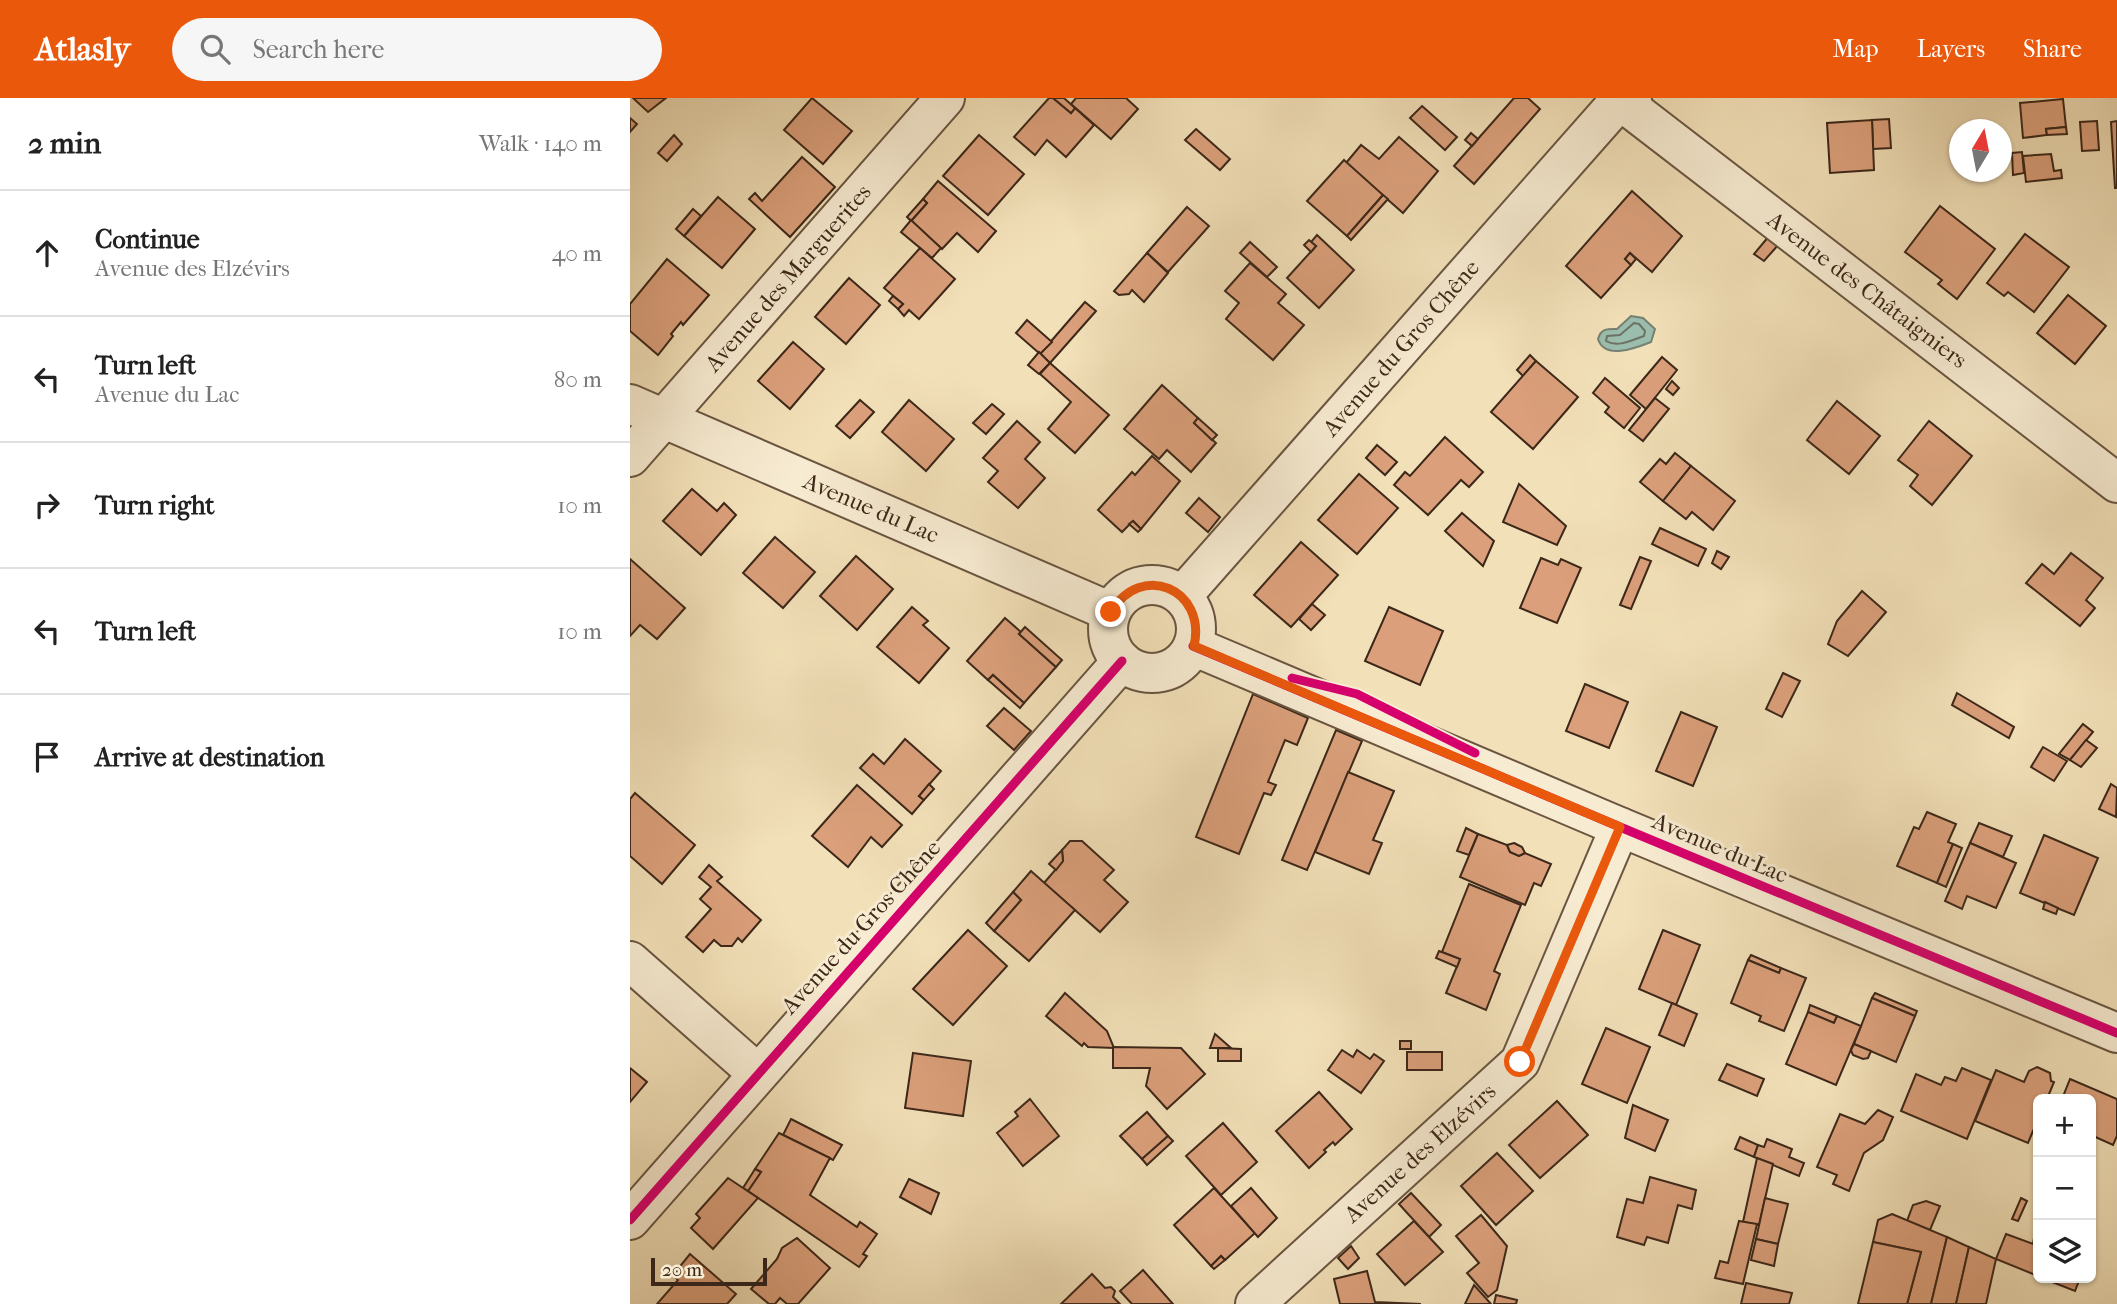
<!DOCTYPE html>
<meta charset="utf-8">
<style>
:root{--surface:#fff;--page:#f6f6f6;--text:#222;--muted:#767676;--line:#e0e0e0;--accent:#ea580c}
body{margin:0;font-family:"IM FELL French Canon",serif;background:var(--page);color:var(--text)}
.controls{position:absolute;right:21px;bottom:21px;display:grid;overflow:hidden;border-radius:10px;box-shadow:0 2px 5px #0004}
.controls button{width:63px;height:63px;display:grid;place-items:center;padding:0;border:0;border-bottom:2px solid var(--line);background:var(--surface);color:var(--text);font:35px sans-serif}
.compass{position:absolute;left:1319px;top:21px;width:63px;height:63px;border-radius:50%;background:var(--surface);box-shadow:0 2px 5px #0004;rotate:10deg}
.scale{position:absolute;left:21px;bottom:18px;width:116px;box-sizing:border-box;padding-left:7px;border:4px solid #3c2719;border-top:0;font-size:19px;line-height:24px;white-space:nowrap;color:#3c2719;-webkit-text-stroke:5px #f7ebd1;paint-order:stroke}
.stop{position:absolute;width:21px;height:21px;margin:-16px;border:5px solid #ea580c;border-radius:50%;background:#fff}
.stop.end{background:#ea580c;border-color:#fff;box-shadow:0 2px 7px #0008}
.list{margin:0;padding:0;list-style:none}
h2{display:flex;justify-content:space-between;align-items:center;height:91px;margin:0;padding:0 28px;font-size:30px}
h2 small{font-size:23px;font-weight:400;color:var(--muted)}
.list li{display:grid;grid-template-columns:46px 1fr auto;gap:21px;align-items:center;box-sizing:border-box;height:126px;padding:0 28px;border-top:2px solid var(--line)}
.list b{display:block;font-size:26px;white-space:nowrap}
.list p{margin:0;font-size:23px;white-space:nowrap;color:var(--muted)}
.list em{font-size:23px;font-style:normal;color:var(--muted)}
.icon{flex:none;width:38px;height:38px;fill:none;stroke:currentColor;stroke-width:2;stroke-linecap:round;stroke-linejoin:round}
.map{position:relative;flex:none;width:1487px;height:1206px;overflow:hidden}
header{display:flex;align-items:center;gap:42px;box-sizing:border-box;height:98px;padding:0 35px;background:var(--accent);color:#fff}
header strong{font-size:33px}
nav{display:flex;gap:38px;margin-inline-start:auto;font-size:24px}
.search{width:490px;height:63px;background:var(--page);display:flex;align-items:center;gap:18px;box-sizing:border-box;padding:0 24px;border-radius:38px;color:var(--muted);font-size:26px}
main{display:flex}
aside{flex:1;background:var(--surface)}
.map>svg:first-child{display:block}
</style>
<header>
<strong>Atlasly</strong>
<div class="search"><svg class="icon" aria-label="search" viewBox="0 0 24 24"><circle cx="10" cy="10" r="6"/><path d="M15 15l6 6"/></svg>Search here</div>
<nav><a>Map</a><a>Layers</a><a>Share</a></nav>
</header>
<main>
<aside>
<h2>2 min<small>Walk · 140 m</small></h2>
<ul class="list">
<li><svg class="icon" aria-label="ahead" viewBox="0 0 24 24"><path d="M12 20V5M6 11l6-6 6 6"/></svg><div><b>Continue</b><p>Avenue des Elzévirs</p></div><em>40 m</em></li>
<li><svg class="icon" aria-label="left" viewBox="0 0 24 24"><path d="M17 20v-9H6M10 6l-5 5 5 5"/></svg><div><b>Turn left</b><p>Avenue du Lac</p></div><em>80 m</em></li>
<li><svg class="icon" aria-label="right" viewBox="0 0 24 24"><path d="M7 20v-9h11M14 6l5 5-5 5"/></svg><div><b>Turn right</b></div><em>10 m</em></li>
<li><svg class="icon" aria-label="left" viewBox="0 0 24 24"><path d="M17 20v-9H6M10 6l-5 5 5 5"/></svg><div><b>Turn left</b></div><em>10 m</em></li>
<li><svg class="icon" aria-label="arrive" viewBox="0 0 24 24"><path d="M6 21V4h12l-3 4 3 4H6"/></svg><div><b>Arrive at destination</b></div></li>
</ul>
</aside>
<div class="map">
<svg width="1487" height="1206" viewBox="0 0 1487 1206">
<rect width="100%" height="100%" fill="#f2e0b8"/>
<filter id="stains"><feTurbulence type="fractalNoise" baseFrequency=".00286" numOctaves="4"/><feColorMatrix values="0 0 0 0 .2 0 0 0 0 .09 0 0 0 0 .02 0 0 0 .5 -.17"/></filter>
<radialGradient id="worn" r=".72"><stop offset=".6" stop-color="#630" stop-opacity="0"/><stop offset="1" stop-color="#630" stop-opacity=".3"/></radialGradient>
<path fill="#9bbdae" stroke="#758172" stroke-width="2" d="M1001 218 1013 220 1025 231 1021 244C1008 249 975 263 968 241 971 230 978 231 987 231Z"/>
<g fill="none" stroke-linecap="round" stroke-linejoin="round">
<path stroke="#6c7264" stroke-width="2" d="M1004 225 1009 226 1015 233 1014 238C1002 242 988 250 976 243L977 238 990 237Z"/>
</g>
<g fill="#dba07b" stroke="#3c2719" stroke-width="2">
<polygon points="3,0 36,0 18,14"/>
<polygon points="182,0 222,33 193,66 154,32"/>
<polygon points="419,0 423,0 441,15 445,10 464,27 436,59 417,42 405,57 384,39"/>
<polygon points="423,0 434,0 445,10 441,15"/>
<polygon points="446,0 496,0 508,11 481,41 441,6"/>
<polygon points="884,0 898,0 910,11 844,86 824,68"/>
<polygon points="1433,1 1436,29 1416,31 1417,37 1393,40 1390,5"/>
<polygon points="792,8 827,39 815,52 780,20"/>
<polygon points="0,20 7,26 0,34"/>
<polygon points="1259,21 1261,50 1243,51 1242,22"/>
<polygon points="1242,22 1244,72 1200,75 1197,25"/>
<polygon points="1467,23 1469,52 1452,53 1450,24"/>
<polygon points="1487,23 1487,90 1485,90 1481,24"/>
<polygon points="1436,29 1437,36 1417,37 1416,31"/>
<polygon points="566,31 600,61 590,72 555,42"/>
<polygon points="841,35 848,41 842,48 835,42"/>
<polygon points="44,37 52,46 37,63 28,55"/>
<polygon points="349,37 394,76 358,117 313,78"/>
<polygon points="769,39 808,73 773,115 716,65 731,47 749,61"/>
<polygon points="1392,54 1394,75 1383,77 1382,55"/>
<polygon points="1421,56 1424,73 1431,72 1432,80 1396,84 1393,58"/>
<polygon points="172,59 205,89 160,139 119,101 125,95 132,103"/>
<polygon points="714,62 753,97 717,138 677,103"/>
<polygon points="308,83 366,133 348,154 327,135 312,151 281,123 297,105 293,101"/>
<polygon points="1002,93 1052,138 1022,174 1000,155 995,161 1001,167 971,200 936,168"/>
<polygon points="753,97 758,101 721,142 717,138"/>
<polygon points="88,99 125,131 92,170 54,138"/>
<polygon points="293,101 297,105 281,123 277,119"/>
<polygon points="1310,108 1365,151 1327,201 1308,186 1312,182 1275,154"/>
<polygon points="557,109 579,128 538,174 517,155"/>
<polygon points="63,111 71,118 54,138 46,131"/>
<polygon points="281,122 311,150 302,160 271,134"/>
<polygon points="1395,136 1439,169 1404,214 1378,194 1374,198 1357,185"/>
<polygon points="687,137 724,172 689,210 657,180 686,148 681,144"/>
<polygon points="1139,138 1149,146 1134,163 1124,156"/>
<polygon points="679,142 686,148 681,154 674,147"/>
<polygon points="620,144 647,169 637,179 610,155"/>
<polygon points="290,150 325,181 289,221 279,212 274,218 268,211 273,206 254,190"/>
<polygon points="517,155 538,175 514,204 502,192 499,196 489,197 484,193"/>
<polygon points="1000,155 1006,161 1001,167 995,161"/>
<polygon points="37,161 79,197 53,227 51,224 41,236 43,238 28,257 0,233 0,206"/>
<polygon points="620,165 656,196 648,205 674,227 643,262 596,221 609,205 595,193"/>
<polygon points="219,180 250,207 216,246 185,219"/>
<polygon points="1438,197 1476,228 1445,266 1407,235"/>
<polygon points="263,198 273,206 268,211 259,203"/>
<polygon points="455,204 466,213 420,265 410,256"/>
<polygon points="397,222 422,244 410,256 386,235"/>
<polygon points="163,244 194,271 160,311 128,283"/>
<polygon points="409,254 420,265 409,276 398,267"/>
<polygon points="900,257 906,263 893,278 887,272"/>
<polygon points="1032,259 1047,272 1016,311 1000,297"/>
<polygon points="906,263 948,299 903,351 861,314"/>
<polygon points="420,265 479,317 445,355 418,331 441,304 410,276"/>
<polygon points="975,280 1010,310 994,330 975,314 979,309 963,295"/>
<polygon points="1042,283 1049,290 1043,297 1036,291"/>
<polygon points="532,287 568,320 564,325 586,345 561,374 537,352 529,361 494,331"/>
<polygon points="1025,300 1039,311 1013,343 999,332"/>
<polygon points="230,302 244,314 220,340 206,328"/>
<polygon points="279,302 324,341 296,373 252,334"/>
<polygon points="1207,303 1250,338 1219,376 1177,342"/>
<polygon points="362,306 374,316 356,336 343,325"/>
<polygon points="568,320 587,337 582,342 564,325"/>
<polygon points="387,323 410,344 395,361 415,380 388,410 358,384 368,373 353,360"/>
<polygon points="1299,323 1342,358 1302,407 1280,388 1288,377 1268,362"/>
<polygon points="815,339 853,374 839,389 831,382 798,417 764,387 775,374 780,378"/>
<polygon points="747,347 767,364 755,377 736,360"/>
<polygon points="1045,355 1061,368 1033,403 1010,384 1030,361 1036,366"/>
<polygon points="522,358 550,383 511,431 503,423 492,434 468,412 502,374 505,377"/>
<polygon points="1061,368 1105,403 1083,432 1062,414 1056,421 1033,403"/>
<polygon points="729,376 768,410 727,456 688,422"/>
<polygon points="889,386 936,428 927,447 873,424"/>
<polygon points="62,391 87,413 94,405 106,417 71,457 33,423"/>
<polygon points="569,400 590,419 578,434 556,415"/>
<polygon points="832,415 864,443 853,468 815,433"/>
<polygon points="503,423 511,431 508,434 499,426"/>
<polygon points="1030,430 1076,451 1068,468 1022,446"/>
<polygon points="145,439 185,474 153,510 113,475"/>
<polygon points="671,444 708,477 661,529 624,497"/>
<polygon points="1087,453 1099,459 1091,471 1082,465"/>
<polygon points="1441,455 1473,480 1456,502 1465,510 1450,528 1396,485 1412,466 1424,476"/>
<polygon points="226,458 263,491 227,532 190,498"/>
<polygon points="1010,459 1021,463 1001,511 990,507"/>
<polygon points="911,460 928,467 931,461 951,470 927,525 890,510"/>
<polygon points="0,461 55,510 27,541 10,527 0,538"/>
<polygon points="1232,493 1256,514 1218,558 1198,546 1207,523"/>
<polygon points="682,506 695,517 681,532 669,521"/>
<polygon points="282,509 298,523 293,527 319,550 289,585 247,549"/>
<polygon points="759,509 813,533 790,587 735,563"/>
<polygon points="375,520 391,534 389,536 426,569 394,605 363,577 358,582 337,563"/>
<polygon points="395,529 432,562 426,569 389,536"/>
<polygon points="1153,575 1170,583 1152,619 1136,611"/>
<polygon points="363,577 394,605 390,610 358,582"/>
<polygon points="955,586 998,604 979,650 936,633"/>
<polygon points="1327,595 1384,629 1379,640 1322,607"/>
<polygon points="623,596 678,620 667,647 655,642 638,684 646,687 641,697 634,695 609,756 566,739"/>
<polygon points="374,610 401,633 384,652 357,628"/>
<polygon points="1051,614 1087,629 1063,688 1026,673"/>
<polygon points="1453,626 1463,634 1440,662 1429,656"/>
<polygon points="706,632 732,643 677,772 652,762"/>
<polygon points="275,641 311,673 289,698 294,702 282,716 230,670 243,656 254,666"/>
<polygon points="1456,642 1467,650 1451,669 1440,662"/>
<polygon points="1413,649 1437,663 1424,683 1401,669"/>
<polygon points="718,674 764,693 743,742 752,745 739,776 685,754"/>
<polygon points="299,686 304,691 294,702 289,698"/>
<polygon points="1481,686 1487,690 1486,719 1469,711"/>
<polygon points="227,687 272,727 252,749 241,739 218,769 182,738"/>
<polygon points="5,695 65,747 32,786 0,758 0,701"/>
<polygon points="1297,714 1326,726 1318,744 1323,746 1307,785 1267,768 1284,729 1289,731"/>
<polygon points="1349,725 1382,738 1373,759 1340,745"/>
<polygon points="836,730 848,736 839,757 827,753"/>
<polygon points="848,736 877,747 880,754 889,758 895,755 921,766 911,788 904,785 895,807 830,779"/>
<polygon points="1414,737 1468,760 1444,817 1390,795"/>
<polygon points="440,743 452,743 484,772 474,782 498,804 470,834 414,785 433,763 432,752"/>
<polygon points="884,745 892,749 895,755 889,758 880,754 877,747"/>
<polygon points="1340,745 1386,765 1366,810 1337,798 1332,811 1315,803"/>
<polygon points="1323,746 1332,750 1316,789 1307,785"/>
<polygon points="432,752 433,763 426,772 419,766"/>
<polygon points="79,767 92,779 87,783 131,822 112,844 108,840 102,848 91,848 84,842 73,854 56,839 81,811 70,801 81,789 69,779"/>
<polygon points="401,773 445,812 399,863 364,833 391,802 383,794"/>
<polygon points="839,786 891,807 864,873 870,876 856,912 816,895 830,861 812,854"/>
<polygon points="383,794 391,802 364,833 356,825"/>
<polygon points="1415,804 1428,810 1426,816 1413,811"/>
<polygon points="338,832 377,868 323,927 283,891"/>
<polygon points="1033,832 1070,847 1046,907 1009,891"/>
<polygon points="809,853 830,861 827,869 806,860"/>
<polygon points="1121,857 1151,870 1149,875 1118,862"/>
<polygon points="1118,862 1149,875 1151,870 1176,880 1154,933 1129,923 1131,918 1101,905"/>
<polygon points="435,895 477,933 484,950 458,949 454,945 452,948 416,918"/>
<polygon points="1245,895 1287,913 1285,918 1242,900"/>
<polygon points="1242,900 1285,918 1266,964 1224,946"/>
<polygon points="1042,905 1067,916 1054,948 1029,937"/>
<polygon points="1180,907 1207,918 1204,925 1178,914"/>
<polygon points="1178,914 1204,925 1207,918 1231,928 1206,987 1156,966"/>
<polygon points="976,930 1020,949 997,1005 952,986"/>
<polygon points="585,936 601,950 580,950"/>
<rect x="770" y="943" width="11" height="8"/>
<polygon points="1224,946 1241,953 1238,960 1233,961 1223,957 1221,952"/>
<polygon points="483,949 551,950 575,976 537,1011 516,988 520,970 483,970"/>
<polygon points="588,950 611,951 611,963 588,963"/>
<polygon points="712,952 723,959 727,952 740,961 744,956 754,963 731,995 698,972"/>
<rect x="777" y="954" width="35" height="18"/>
<polygon points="283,955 341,963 333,1018 275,1010"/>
<polygon points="1097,966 1134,981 1127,998 1089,982"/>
<polygon points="1407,969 1420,975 1421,983 1424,984 1417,1001 1408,1001 1408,1021 1398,1045 1345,1023 1366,972 1394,984 1399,973"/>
<polygon points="0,970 17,984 0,1004"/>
<polygon points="1332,970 1361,982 1337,1041 1271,1013 1286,976 1311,987 1315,979 1326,983"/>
<polygon points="1440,981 1487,1001 1487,1038 1483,1047 1461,1037 1461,1001 1432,1001"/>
<polygon points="689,994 722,1031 705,1047 703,1044 694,1052 696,1054 679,1070 646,1033"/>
<polygon points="400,1001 429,1038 393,1068 367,1035 388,1018 385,1014"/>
<polygon points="927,1003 958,1037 910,1080 879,1047"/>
<polygon points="1003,1007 1038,1022 1025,1053 995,1040"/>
<polygon points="1248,1012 1263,1019 1253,1042 1234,1055 1219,1093 1203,1086 1207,1077 1187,1069 1210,1016 1235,1026"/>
<polygon points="517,1014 538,1038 512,1061 490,1038"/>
<polygon points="161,1021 212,1047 203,1062 153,1037"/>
<polygon points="593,1025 627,1064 591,1097 556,1058"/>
<polygon points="149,1035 200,1060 180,1097 227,1129 230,1124 247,1136 233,1156 237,1158 229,1169 118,1093 131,1074 125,1071"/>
<polygon points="538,1038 543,1043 517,1067 512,1061"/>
<polygon points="1110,1039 1128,1047 1124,1059 1105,1051"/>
<polygon points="1137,1041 1162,1051 1159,1059 1174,1065 1169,1078 1124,1059 1128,1047 1134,1049"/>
<polygon points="867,1055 903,1093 866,1127 831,1088"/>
<polygon points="1127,1060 1143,1066 1129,1127 1113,1124"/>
<polygon points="125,1071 131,1074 118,1093 113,1090"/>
<polygon points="1020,1079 1066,1092 1062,1111 1048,1107 1038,1145 1017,1139 1014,1147 987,1139 997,1101 1013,1105"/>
<polygon points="98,1080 128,1100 83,1151 61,1130 70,1120 66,1116"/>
<polygon points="279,1081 309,1095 301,1116 270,1099"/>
<polygon points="584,1090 625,1135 595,1162 591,1158 581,1168 544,1127"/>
<polygon points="621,1090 647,1120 628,1139 601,1108"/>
<polygon points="781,1095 811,1127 799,1139 769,1106"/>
<polygon points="1135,1100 1158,1106 1148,1146 1126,1141"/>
<polygon points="1391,1100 1397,1103 1388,1123 1382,1121"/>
<polygon points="1296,1103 1310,1108 1300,1132 1277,1123 1283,1107"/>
<polygon points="1262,1116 1317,1139 1301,1206 1277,1206 1291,1154 1243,1144 1248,1122"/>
<polygon points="851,1117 877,1148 867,1192 858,1199 837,1175 849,1165 826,1138"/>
<polygon points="784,1123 813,1154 775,1187 747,1156"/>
<polygon points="1109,1123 1127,1126 1113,1186 1085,1180 1090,1163 1098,1165"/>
<polygon points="1376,1136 1403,1146 1404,1140 1408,1142 1408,1178 1366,1161"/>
<polygon points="1317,1139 1339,1149 1326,1206 1301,1206"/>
<polygon points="167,1140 200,1170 168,1206 157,1206 150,1200 145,1206 139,1206 121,1191 147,1161 152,1150"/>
<polygon points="1126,1141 1148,1146 1144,1168 1121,1162"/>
<polygon points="1243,1144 1291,1154 1277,1206 1228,1206"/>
<polygon points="721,1148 729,1160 718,1171 708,1160"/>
<polygon points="1339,1149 1366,1161 1356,1206 1326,1206"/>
<polygon points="60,1156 106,1196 97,1206 27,1206 48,1182 43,1177"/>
<polygon points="591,1158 595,1162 584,1171 581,1168"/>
<polygon points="513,1172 543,1206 502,1206 490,1193"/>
<polygon points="737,1173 745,1204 791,1206 710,1206 704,1181"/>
<polygon points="462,1176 475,1190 481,1189 485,1193 483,1199 490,1206 431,1206"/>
<polygon points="1412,1180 1450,1180 1445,1193"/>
<polygon points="1116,1185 1162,1195 1159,1206 1111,1206"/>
<polygon points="844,1187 861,1206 835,1206"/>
<polygon points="866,1197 887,1202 886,1206 864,1206"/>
</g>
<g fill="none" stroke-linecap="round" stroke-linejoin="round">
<g stroke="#6a5541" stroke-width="42">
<g id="minor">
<polyline points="987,0 1487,385"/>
<polyline points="0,306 481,514"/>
<polyline points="0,359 315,0"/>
<circle cx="522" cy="531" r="44"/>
<polyline points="552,498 990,2 1002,0"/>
<polyline points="563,548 990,729 1487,935"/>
<polyline points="0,863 127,975"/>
<polyline points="0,1122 492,563"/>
<polyline points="625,1206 890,964 990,729"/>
</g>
</g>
<use href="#minor" stroke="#f7ebd1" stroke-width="38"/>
<g stroke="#f7ebd1" stroke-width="13">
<g id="cycleway">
<polyline points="563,548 990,729 1487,935"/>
<polyline points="662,580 727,596 845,655"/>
<polyline points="0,1122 492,563"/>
</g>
</g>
<use href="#cycleway" stroke="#d6006c" stroke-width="9"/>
</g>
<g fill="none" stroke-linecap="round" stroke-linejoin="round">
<path stroke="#ea580c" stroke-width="9" d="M481 514C511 463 577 491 564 548L990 729 890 964"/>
</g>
<g text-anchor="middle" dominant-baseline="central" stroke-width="6" stroke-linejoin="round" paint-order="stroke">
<g font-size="23" fill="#3c2719" stroke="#f7ebd1">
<text transform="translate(158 180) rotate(-49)">Avenue des Marguerites</text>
<text transform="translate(1237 192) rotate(37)">Avenue des Châtaigniers</text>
<text transform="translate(771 250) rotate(-49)">Avenue du Gros Chêne</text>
<text transform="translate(241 410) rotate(23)">Avenue du Lac</text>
<text transform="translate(1090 750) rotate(23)">Avenue du Lac</text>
<text transform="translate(231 829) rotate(-48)">Avenue du Gros Chêne</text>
<text transform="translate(790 1055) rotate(-42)">Avenue des Elzévirs</text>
</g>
</g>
<rect width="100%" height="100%" filter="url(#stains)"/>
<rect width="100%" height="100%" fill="url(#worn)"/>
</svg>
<div class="controls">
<button>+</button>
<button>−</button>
<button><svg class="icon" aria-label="layers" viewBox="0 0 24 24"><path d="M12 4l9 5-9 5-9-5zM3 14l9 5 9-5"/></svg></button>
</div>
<svg class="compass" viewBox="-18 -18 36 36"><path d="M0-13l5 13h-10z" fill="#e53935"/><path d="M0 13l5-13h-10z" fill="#767676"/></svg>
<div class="scale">20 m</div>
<div class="stop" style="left:890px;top:964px"></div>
<div class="stop end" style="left:481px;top:514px"></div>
</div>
</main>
